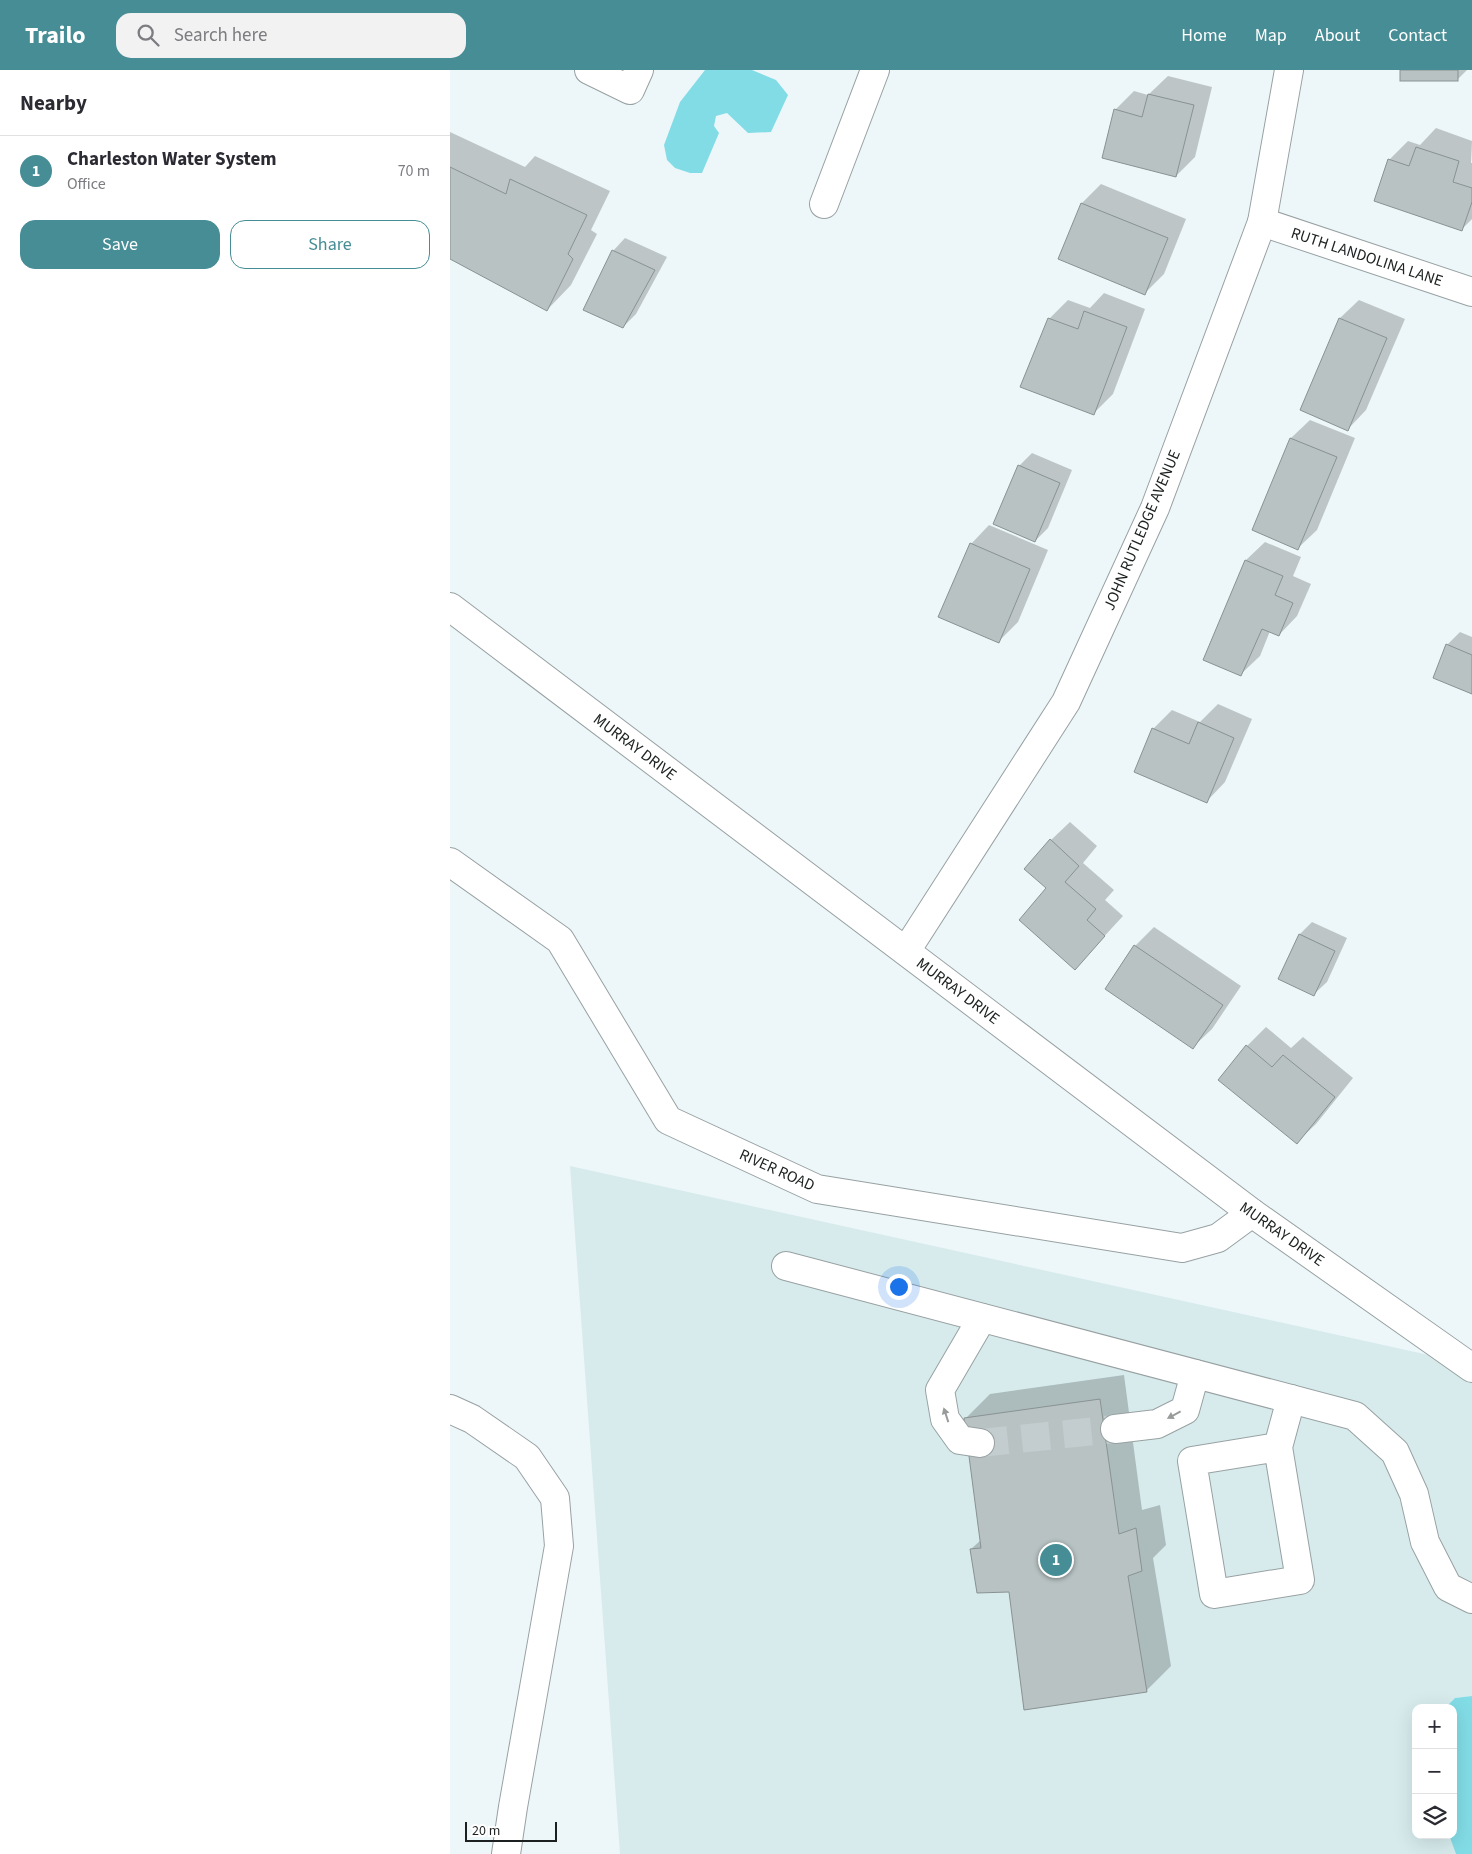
<!DOCTYPE html>
<meta charset="utf-8">
<style>
:root{--surface:#fff;--page:#f2f2f3;--text:#2b2b33;--muted:#7c7c81;--line:#e1e1e2;--accent:#468d95}
body{margin:0;font-family:"Source Sans 3",sans-serif;background:var(--page);color:var(--text)}
.controls{position:absolute;right:15px;bottom:15px;display:grid;overflow:hidden;border-radius:10px;box-shadow:0 5px 20px #0002}
.controls button{width:45px;height:45px;display:grid;place-items:center;padding:0;border:0;border-bottom:1px solid var(--line);background:var(--surface);color:var(--text);font:25px sans-serif}
.scale{position:absolute;left:15px;bottom:12px;width:92px;box-sizing:border-box;padding-left:5px;border:2px solid #1c2020;border-top:0;font-size:14px;line-height:18px;white-space:nowrap;color:#1c2020;-webkit-text-stroke:4px #fff;paint-order:stroke}
.you{position:absolute;left:448px;top:1216px;width:18px;height:18px;margin:-12px;border:4px solid #fff;border-radius:50%;background:#1a73e8;box-shadow:0 0 0 8px #1a73e833}
.badge{display:grid;place-items:center;width:32px;height:32px;border-radius:50%;background:var(--accent);color:#fff;font-size:16px;font-weight:700}
.pin{position:absolute;translate:-50% -50%;border:2px solid #fff;box-shadow:0 1px 5px #0006}
.list{margin:0;padding:0;list-style:none}
h2{display:flex;justify-content:space-between;align-items:center;height:65px;margin:0;padding:0 20px;font-size:21px}
h2 small{font-size:16px;font-weight:400;color:var(--muted)}
.list li{display:grid;grid-template-columns:32px 1fr auto;gap:15px;align-items:center;box-sizing:border-box;height:70px;padding:0 20px;border-top:1px solid var(--line)}
.list b{display:block;font-size:19px;white-space:nowrap}
.list p{margin:0;font-size:16px;white-space:nowrap;color:var(--muted)}
.list em{font-size:16px;font-style:normal;color:var(--muted)}
.actions{display:flex;gap:10px;padding:15px 20px}
.actions a{flex:1;padding:11px 0;border:1px solid var(--accent);border-radius:15px;text-align:center;font-size:18px;color:var(--accent)}
.actions .main{background:var(--accent);color:#fff}
.icon{flex:none;width:28px;height:28px;fill:none;stroke:currentColor;stroke-width:2;stroke-linecap:round;stroke-linejoin:round}
.map{position:relative;flex:none;width:1022px;height:1784px;overflow:hidden}
header{display:flex;align-items:center;gap:30px;box-sizing:border-box;height:70px;padding:0 25px;background:var(--accent);color:#fff}
header strong{font-size:24px}
nav{display:flex;gap:28px;margin-inline-start:auto;font-size:18px}
.search{width:350px;height:45px;background:var(--page);display:flex;align-items:center;gap:12px;box-sizing:border-box;padding:0 18px;border-radius:15px;color:var(--muted);font-size:19px}
main{display:flex}
aside{flex:1;background:var(--surface)}
.map>svg:first-child{display:block}
</style>
<header>
<strong>Trailo</strong>
<div class="search"><svg class="icon" aria-label="search" viewBox="0 0 24 24"><circle cx="10" cy="10" r="6"/><path d="M15 15l6 6"/></svg>Search here</div>
<nav><a>Home</a><a>Map</a><a>About</a><a>Contact</a></nav>
</header>
<main>
<aside>
<h2>Nearby<small></small></h2>
<ul class="list">
<li><span class="badge">1</span><div><b>Charleston Water System</b><p>Office</p></div><em>70 m</em></li>
</ul>
<div class="actions"><a class="main">Save</a><a>Share</a></div>
</aside>
<div class="map">
<svg width="1022" height="1784" viewBox="0 0 1022 1784">
<rect width="100%" height="100%" fill="#edf7f9"/>
<polygon fill="#d7ebed" points="120,1096 1015,1293 1022,1298 1022,1626 1005,1628 995,1638 966,1638 966,1664 962,1667 966,1678 966,1765 999,1765 1006,1784 170,1784"/>
<g fill="#82dce6">
<polygon points="255,0 302,0 326,10 338,25 321,62 298,63 277,43 266,46 264,56 269,63 252,103 240,103 225,98 217,90 214,75 230,32"/>
<polygon points="1022,1626 1022,1784 1006,1784 999,1765 1003,1765 1003,1638 995,1638 1005,1628"/>
</g>
<g fill="#0003">
<polygon points="951,0 1017,0 1007,10"/>
<polygon points="718,6 762,17 745,87 726,106 665,40 684,21 698,25"/>
<polygon points="986,58 1022,71 1021,93 1022,93 1022,149 1012,159 939,90 958,71 970,75"/>
<polygon points="0,62 75,97 85,86 160,121 141,160 147,164 121,215 97,240 0,188"/>
<polygon points="651,114 736,149 714,204 695,223 610,188 632,133"/>
<polygon points="175,168 217,187 186,244 173,257 163,181"/>
<polygon points="654,223 695,239 663,324 644,343 599,249 618,230 640,238"/>
<polygon points="909,230 955,249 916,340 898,359 852,340 890,248"/>
<polygon points="860,350 905,368 867,460 848,478 803,460 841,368"/>
<polygon points="582,383 622,400 598,458 585,471 569,396"/>
<polygon points="539,455 598,480 568,552 549,571 521,474"/>
<polygon points="815,472 851,487 843,506 861,514 847,546 829,565 820,561 810,586 791,604 755,589 796,490"/>
<polygon points="1010,562 1022,567 1022,623 997,575"/>
<polygon points="768,634 802,649 775,712 757,731 703,659 722,640 750,652"/>
<polygon points="620,752 647,776 633,793 664,820 655,830 673,846 625,898 601,770"/>
<polygon points="862,852 897,868 877,912 864,924 850,864"/>
<polygon points="704,857 791,916 762,959 743,977 685,876"/>
<polygon points="816,957 841,978 853,967 903,1008 866,1054 847,1072 797,976"/>
<polygon points="674,1305 692,1440 710,1435 716,1475 703,1488 721,1596 696,1621 560,1521 521,1479 531,1470 516,1348 540,1324"/>
</g>
<g fill="#b8c2c3" stroke="#899293">
<rect x="950" y="0" width="58" height="11"/>
<polygon points="698,24 744,35 726,107 652,88 664,39 692,47"/>
<polygon points="966,77 1009,91 1003,112 1022,118 1022,132 1012,161 924,131 938,89 959,96"/>
<polygon points="0,97 56,124 60,109 137,145 118,184 123,189 97,241 0,189"/>
<polygon points="631,133 718,168 695,225 608,189"/>
<polygon points="162,180 205,200 173,258 133,240"/>
<polygon points="634,241 677,257 644,345 570,317 598,248 628,259"/>
<polygon points="889,248 937,268 898,361 850,340"/>
<polygon points="840,368 887,387 848,480 802,460"/>
<polygon points="568,395 610,413 585,472 543,454"/>
<polygon points="520,473 580,499 549,573 488,547"/>
<polygon points="795,490 833,506 825,525 843,533 829,566 812,559 791,606 753,590"/>
<polygon points="996,574 1022,585 1022,624 983,608"/>
<polygon points="748,652 784,668 757,733 684,702 702,658 739,674"/>
<polygon points="600,769 629,796 615,812 646,839 637,850 655,866 625,900 569,850 596,818 574,799"/>
<polygon points="849,864 885,881 864,926 828,909"/>
<polygon points="684,875 773,935 743,979 655,919"/>
<polygon points="796,975 822,997 833,985 885,1027 847,1074 768,1010"/>
<polygon points="650,1329 669,1464 686,1458 692,1501 678,1506 697,1622 574,1640 559,1522 527,1523 520,1479 531,1478 514,1348"/>
</g>
<g fill="none" stroke-linecap="round" stroke-linejoin="round">
<polyline stroke="#c3ccce" stroke-width="28" stroke-dasharray="28 14" stroke-linecap="butt" points="530,1373 665,1359"/>
<g stroke="#98a1a2" stroke-width="30">
<g id="minor">
<polyline points="139,0 180,20 189,0"/>
<polyline points="374,134 425,0"/>
<polyline points="812,152 1022,222"/>
<polyline points="0,537 802,1143 1022,1298"/>
<polyline points="0,792 110,870 218,1050 367,1119 732,1178 768,1168 802,1143"/>
<polyline points="456,881 616,632 705,438 812,152 839,0"/>
<polyline points="336,1196 905,1346 945,1382 964,1424 975,1472 998,1517 1022,1529"/>
<polyline points="0,1339 22,1349 77,1387 105,1428 109,1476 63,1737 56,1784"/>
<polyline points="665,1359 707,1354 735,1340 745,1304"/>
<polyline points="530,1373 510,1370 495,1349 490,1320 532,1248"/>
<polyline points="828,1377 850,1510 764,1524 742,1391 828,1377 841,1329"/>
</g>
</g>
<use href="#minor" stroke="#fff" stroke-width="28"/>
</g>
<defs><path id="oneway-solid" d="M-6-.8H1V-3.2L6.5 0L1 3.2V.8H-6Z" transform="scale(1.25)"/></defs>
<g fill="#999b9b">
<use href="#oneway-solid" transform="translate(496 1345) rotate(-108)"/>
<use href="#oneway-solid" transform="translate(724 1345) rotate(152)"/>
</g>
<g text-anchor="middle" dominant-baseline="central" stroke-width="4" stroke-linejoin="round" paint-order="stroke">
<g font-size="16" fill="#1c2020" stroke="#fff">
<text transform="translate(917 187) rotate(18)">RUTH LANDOLINA LANE</text>
<text transform="translate(692 460) rotate(-67)">JOHN RUTLEDGE AVENUE</text>
<text transform="translate(185 677) rotate(37)">MURRAY DRIVE</text>
<text transform="translate(508 921) rotate(37)">MURRAY DRIVE</text>
<text transform="translate(327 1100) rotate(24)">RIVER ROAD</text>
<text transform="translate(832 1164) rotate(35)">MURRAY DRIVE</text>
</g>
</g>
</svg>
<div class="controls">
<button>+</button>
<button>−</button>
<button><svg class="icon" aria-label="layers" viewBox="0 0 24 24"><path d="M12 4l9 5-9 5-9-5zM3 14l9 5 9-5"/></svg></button>
</div>
<div class="scale">20 m</div>
<div class="you"></div>
<div class="pin badge" style="left:606px;top:1490px">1</div>
</div>
</main>
